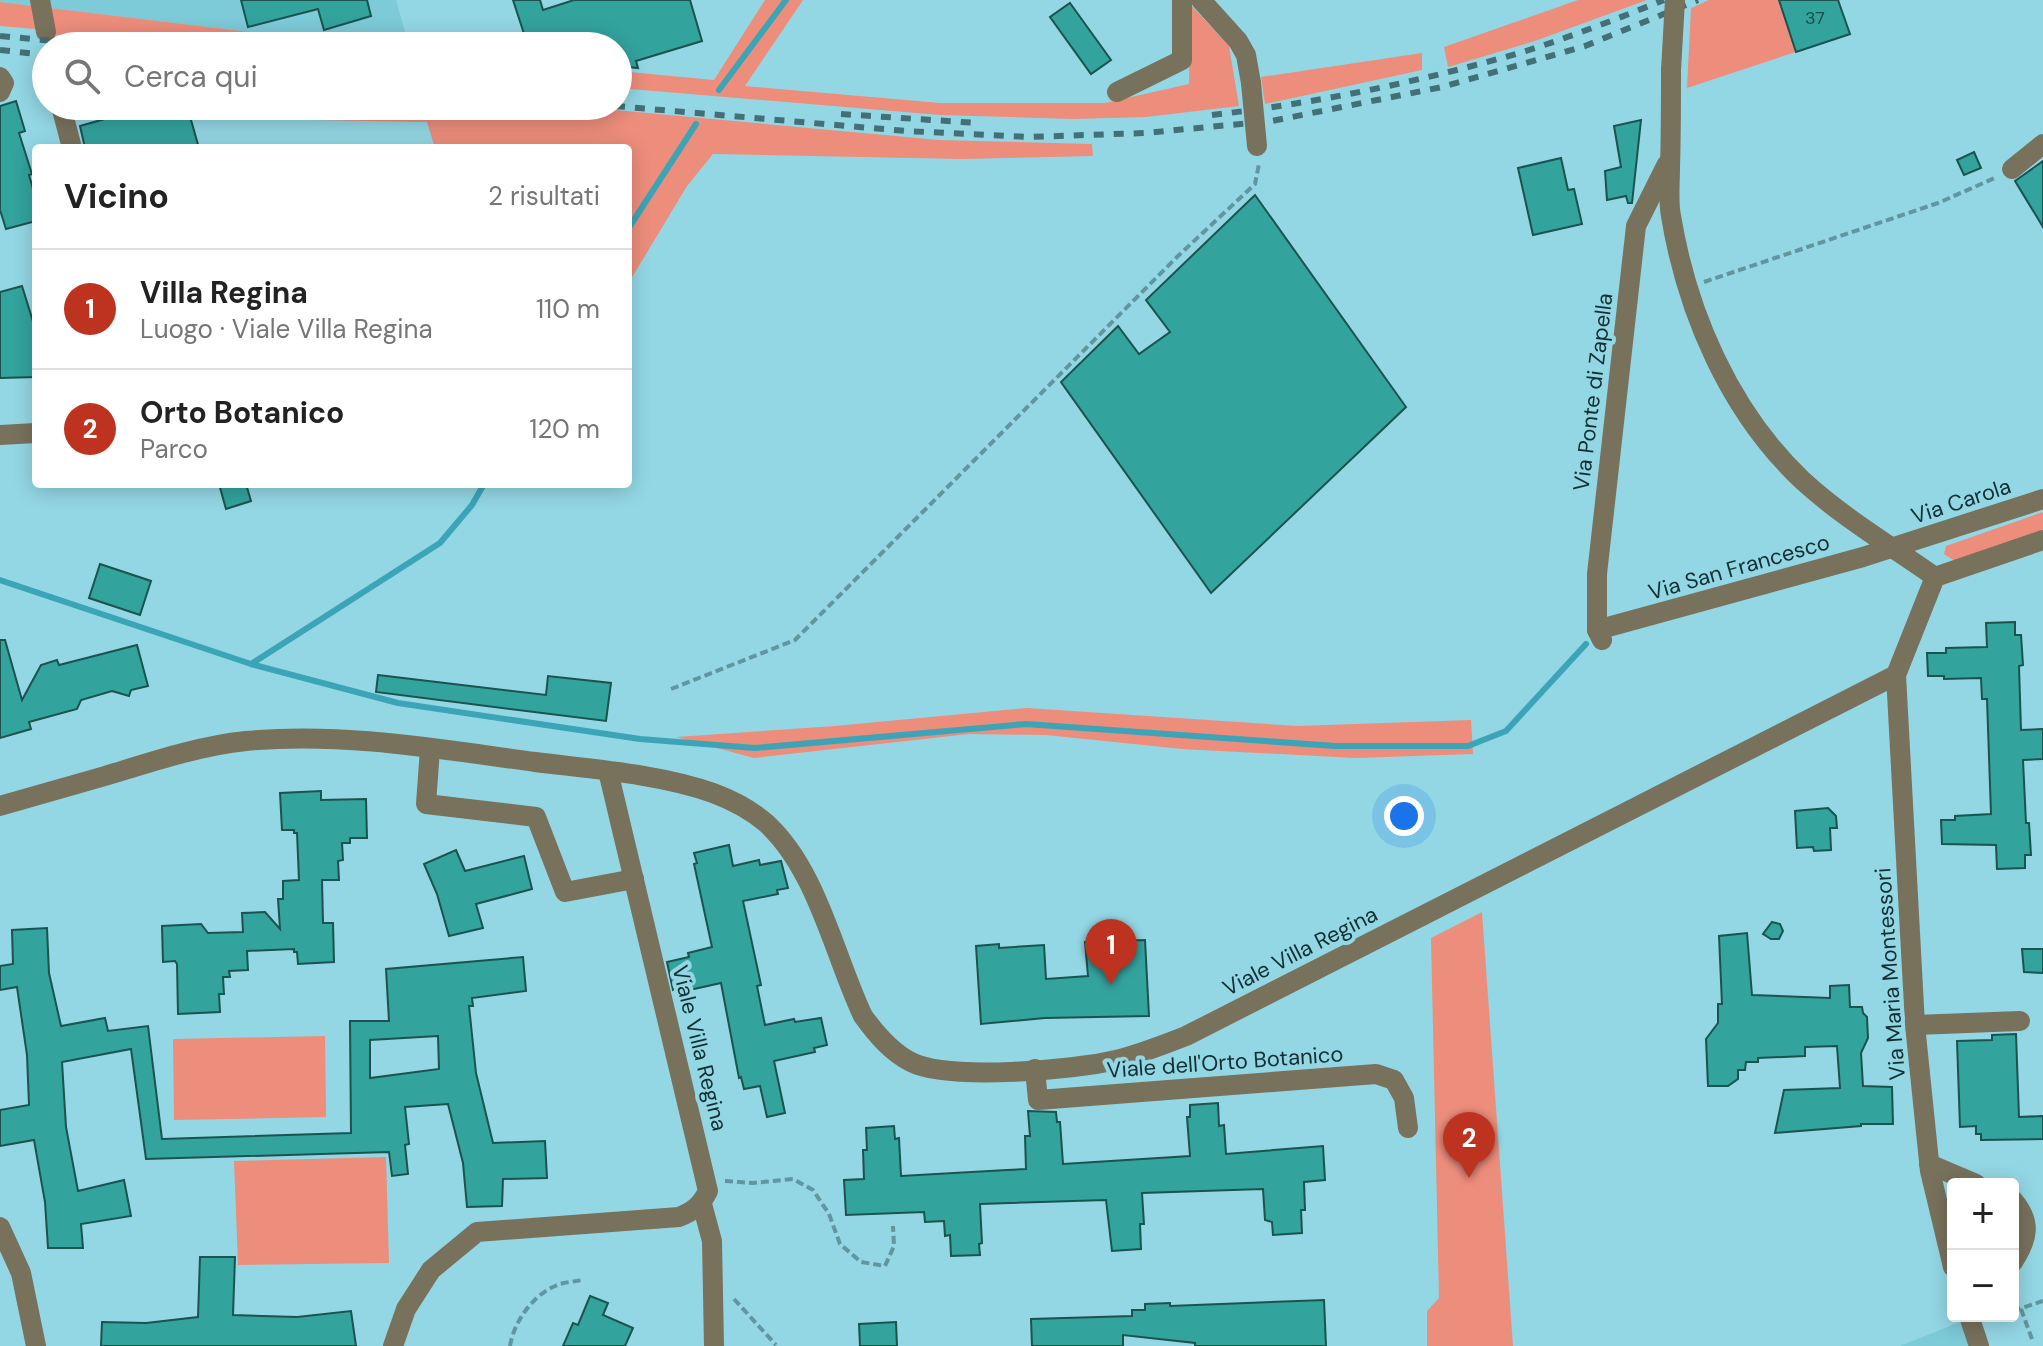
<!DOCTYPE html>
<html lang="it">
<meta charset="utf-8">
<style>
:root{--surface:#fff;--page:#f2f2f2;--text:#222;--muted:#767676;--line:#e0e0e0;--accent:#be3220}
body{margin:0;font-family:"DM Sans",sans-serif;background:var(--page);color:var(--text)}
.controls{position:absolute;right:24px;bottom:24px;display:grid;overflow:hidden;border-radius:8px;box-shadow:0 4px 20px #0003}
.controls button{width:72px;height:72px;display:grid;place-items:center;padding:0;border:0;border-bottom:2px solid var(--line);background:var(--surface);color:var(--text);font:40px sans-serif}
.you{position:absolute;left:1404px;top:816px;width:28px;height:28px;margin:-20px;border:6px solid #fff;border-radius:50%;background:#1a73e8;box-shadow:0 0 0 12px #1a73e833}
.badge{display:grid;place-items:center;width:52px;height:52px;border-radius:50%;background:var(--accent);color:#fff;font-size:26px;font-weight:700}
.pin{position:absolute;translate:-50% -66px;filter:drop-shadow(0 2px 4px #0008)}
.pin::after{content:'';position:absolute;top:42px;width:28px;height:24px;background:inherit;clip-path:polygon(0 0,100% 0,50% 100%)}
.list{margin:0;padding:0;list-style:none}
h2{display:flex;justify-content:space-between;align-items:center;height:104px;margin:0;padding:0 32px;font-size:34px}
h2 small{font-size:26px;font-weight:400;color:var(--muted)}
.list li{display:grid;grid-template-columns:52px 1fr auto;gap:24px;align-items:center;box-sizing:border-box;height:120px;padding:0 32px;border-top:2px solid var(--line)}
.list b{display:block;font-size:30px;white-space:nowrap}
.list p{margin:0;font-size:26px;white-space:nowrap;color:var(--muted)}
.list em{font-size:26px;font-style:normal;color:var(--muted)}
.icon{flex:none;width:44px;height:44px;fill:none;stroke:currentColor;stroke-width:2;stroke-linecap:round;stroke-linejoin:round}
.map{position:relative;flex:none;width:2043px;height:1346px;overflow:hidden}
.search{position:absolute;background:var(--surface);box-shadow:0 4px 20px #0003;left:32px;top:32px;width:600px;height:88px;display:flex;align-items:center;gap:20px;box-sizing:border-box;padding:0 28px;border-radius:44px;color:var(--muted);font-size:30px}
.panel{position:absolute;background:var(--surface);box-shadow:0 4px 20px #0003;left:32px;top:144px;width:600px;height:344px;border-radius:8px}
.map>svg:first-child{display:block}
</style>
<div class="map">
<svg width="2043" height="1346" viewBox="0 0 2043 1346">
<rect width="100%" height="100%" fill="#93d7e4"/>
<g fill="#7dcad8">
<polygon points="0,0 396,0 409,46 367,46 0,2"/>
<polygon points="1962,1321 1970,1346 1900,1346"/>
</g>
<g fill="#ed8d7c">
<polygon points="765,0 803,0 745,86 940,103 1105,103 1189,84 1190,4 1229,46 1239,106 1146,117 1073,119 940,115 618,88 618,71 714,80"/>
<polygon points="1578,0 1647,0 1535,41 1448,67 1444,47"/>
<polygon points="1709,0 1838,0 1850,34 1687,88 1691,8"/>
<polygon points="0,2 367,46 178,46 38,33 35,29 0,26"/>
<polygon points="1422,53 1422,70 1265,104 1261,77"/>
<polygon points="196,106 571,106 939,140 1092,144 1093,156 963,159 713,154 687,186 628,284 628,148 435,148 427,122 199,118"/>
<polygon points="2043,512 2043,530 1955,561 1944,554 1946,546"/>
<polygon points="1027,708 1297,726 1471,720 1473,754 1356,758 1182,749 1046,735 969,734 754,758 676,737 835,726"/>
<polygon points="1482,912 1513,1346 1427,1346 1427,1311 1439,1298 1431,938"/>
<polygon points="325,1036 326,1117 174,1120 173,1039"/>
<polygon points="386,1157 389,1263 238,1265 234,1161"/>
</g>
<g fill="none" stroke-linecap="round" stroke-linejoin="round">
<g stroke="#3ba5b7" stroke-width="6">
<polyline points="719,90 786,0"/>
<polyline points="628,229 696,124"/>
<polyline points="0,580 251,664 398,703 640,739 755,748 1026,724 1335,746 1468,746 1506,731 1586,644"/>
<polyline points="251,664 440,543 472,505 484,484"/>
</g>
</g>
<g fill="#33a39e" stroke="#1c524f" stroke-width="2" fill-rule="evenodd">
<polygon points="241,0 367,0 371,16 324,30 318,9 248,27"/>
<polygon points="513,0 540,0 543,10 574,0 690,0 702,41 636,61 638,68 618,66 618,46 528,46"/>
<polygon points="1779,0 1838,0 1850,34 1796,52"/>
<polygon points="1070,3 1111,60 1091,74 1050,17"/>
<polygon points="16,101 25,131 19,133 32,174 29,175 36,199 36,221 6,229 0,210 0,106"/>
<polygon points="139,106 187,106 199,148 85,148 80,126 140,109"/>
<polygon points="1641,120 1632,203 1628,203 1626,196 1607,200 1605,171 1621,167 1614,126"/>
<polygon points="1974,152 1981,168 1964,175 1957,160"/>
<polygon points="1561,158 1568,190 1574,189 1582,224 1533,235 1518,168"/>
<polygon points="2043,161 2043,227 2015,181"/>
<polygon points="1255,195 1406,407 1211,593 1061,382 1118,326 1139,354 1170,332 1146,300"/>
<polygon points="22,286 36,331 36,377 0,378 0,292"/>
<polygon points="219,484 246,484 251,501 226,509"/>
<polygon points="100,564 151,581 140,615 89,598"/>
<polygon points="2015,622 2015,635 2021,635 2023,665 2019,666 2021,730 2043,729 2043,759 2023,760 2026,823 2029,823 2031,855 2025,855 2025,868 1997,869 1996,845 1942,844 1941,820 1955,820 1955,816 1991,814 1987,699 1982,699 1981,678 1944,679 1944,676 1928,676 1927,653 1946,653 1946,648 1987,647 1986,623"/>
<polygon points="0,640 5,640 22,700 41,665 57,660 59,665 137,645 148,686 131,690 129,696 112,691 81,700 77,709 29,722 31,729 0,738"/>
<polygon points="378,675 546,695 548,676 611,683 606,721 376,692"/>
<polygon points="321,791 321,800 366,799 367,838 350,838 350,843 342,843 343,860 338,861 339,880 322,880 323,923 333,923 334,962 298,964 297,952 294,952 294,949 247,951 248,970 229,971 230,977 223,977 224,994 219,994 220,1012 178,1014 177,964 175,961 163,962 162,926 201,924 208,933 243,932 242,913 265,912 280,929 278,899 283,899 283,881 299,880 297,833 294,833 294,830 282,830 280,793"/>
<polygon points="1828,808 1836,816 1837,828 1830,828 1831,850 1814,851 1813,847 1797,848 1795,811"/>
<polygon points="729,845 733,866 759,860 760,865 781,861 788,888 777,890 778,894 743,901 761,985 757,986 765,1025 794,1019 795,1022 821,1018 827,1045 814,1048 815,1052 774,1061 785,1113 767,1117 760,1086 744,1089 741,1077 739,1078 721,983 685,991 684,987 673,990 667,962 689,957 688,953 712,947 694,864 697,863 694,853"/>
<polygon points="456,850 465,871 524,856 532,889 476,904 483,928 449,936 437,894 424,864"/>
<polygon points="1772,922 1780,924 1783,931 1779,939 1771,939 1763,934"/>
<path d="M47 928 49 973 61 1026 105 1018 108 1031 148 1026 162 1139 351 1133 350 1021H389L386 969 523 957 526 991 472 998 473 1006H469L476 1073 493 1143 545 1141 547 1178 503 1179 502 1206 467 1207 463 1163 448 1104 405 1107 409 1144 405 1145 408 1174 392 1176 389 1152 146 1159 131 1049 62 1062 66 1127 78 1191 124 1180 131 1216 81 1224 83 1248H48L45 1202 34 1140 0 1146V1110L29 1105 27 1055 17 987 0 990V966L13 964 12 930ZM438 1036 439 1069 370 1078V1040Z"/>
<polygon points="1747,933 1752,995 1830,998 1830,986 1849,985 1850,1007 1862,1007 1863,1013 1867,1017 1868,1038 1861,1053 1863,1086 1892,1087 1893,1124 1861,1124 1861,1126 1775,1133 1784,1090 1840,1088 1837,1046 1805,1047 1805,1056 1758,1058 1758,1062 1746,1062 1745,1070 1738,1070 1738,1079 1728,1086 1708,1086 1706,1039 1718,1023 1718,1004 1722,1004 1719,936"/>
<polygon points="1145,940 1149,1016 1045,1018 981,1024 976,946 999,944 999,948 1044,945 1046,979 1088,976 1085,942"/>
<polygon points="2022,949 2043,949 2043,973 2024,972"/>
<polygon points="2016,1034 2019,1117 2043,1116 2043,1139 1981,1140 1981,1134 1976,1134 1976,1126 1960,1127 1957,1041 1992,1040 1992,1035"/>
<polygon points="1218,1103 1219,1126 1224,1125 1226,1154 1323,1146 1325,1180 1304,1182 1305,1210 1301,1210 1302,1233 1273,1235 1272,1222 1265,1220 1263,1189 1142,1193 1144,1224 1140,1224 1141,1249 1112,1251 1106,1200 980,1204 982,1243 979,1244 980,1255 951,1256 950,1235 945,1236 944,1221 925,1222 924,1212 846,1215 844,1180 864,1179 863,1150 867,1150 866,1128 894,1126 895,1139 899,1138 901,1176 1007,1170 1026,1169 1025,1136 1030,1136 1028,1111 1056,1112 1057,1122 1060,1122 1063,1164 1190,1156 1187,1117 1190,1117 1190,1105"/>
<polygon points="200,1257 235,1257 233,1315 297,1317 351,1311 356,1346 101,1346 102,1322 146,1323 198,1317"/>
<polygon points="590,1296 608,1303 603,1315 633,1328 625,1346 563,1346 573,1323 578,1325"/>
<polygon points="1324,1300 1326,1346 1195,1346 1195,1343 1123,1335 1123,1346 1032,1346 1031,1319 1132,1316 1132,1310 1145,1310 1145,1304 1170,1303 1170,1306"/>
<polygon points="896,1322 897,1346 860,1346 859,1324"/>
</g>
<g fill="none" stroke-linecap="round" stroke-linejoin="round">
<g stroke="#61969f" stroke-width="4" stroke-dasharray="8 4" stroke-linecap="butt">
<polyline points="1704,282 1938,203 1997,177"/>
<polyline points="671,689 795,640 1178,256 1255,184 1259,164"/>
<polyline points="725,1181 753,1183 793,1179 813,1190 829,1214 840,1244 861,1262 885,1266 894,1246 893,1226"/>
<polyline points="734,1299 776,1345"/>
<polyline points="2021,1309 2033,1342"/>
<polyline points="2013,1311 2043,1301"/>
<path d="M510 1346C514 1322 532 1296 555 1286 563 1282 573 1282 581 1280"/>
</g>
<g stroke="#78715c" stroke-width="20">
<polyline points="40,0 46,32"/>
<polyline points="1201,0 1238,41 1246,55 1251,83"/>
<path d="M1671 70C1671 102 1671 135 1670 168 1670 183 1668 201 1671 216 1687 313 1730 412 1802 480 1842 517 1891 546 1935 577"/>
<polyline points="0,77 4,83 0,92"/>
<polyline points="1117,92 1182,60 1182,0"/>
<polyline points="61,106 72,148"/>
<polyline points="2012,169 2043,144"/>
<polyline points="0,435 36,433"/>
<polyline points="1597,630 1863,557 2043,499"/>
<polyline points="1602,640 1597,630 1597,574 1636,226 1667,164"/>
<polyline points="1896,675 1915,1025 1930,1171 1953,1267"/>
<polyline points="430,749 426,804 536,817 565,892 634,879"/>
<path d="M0 806C35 796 70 786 105 776 151 762 198 746 246 741 342 732 439 749 535 762 591 769 660 774 713 793 732 800 751 810 766 823 817 869 834 955 863 1016 876 1034 891 1052 911 1062 948 1081 1074 1070 1116 1060 1140 1054 1163 1045 1186 1036L1896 675 1935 577 2043 540"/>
<polyline points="1915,1025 2020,1021"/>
<polyline points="1035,1069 1038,1100 1376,1074 1394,1080 1404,1098 1408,1128"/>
<polyline points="1929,1164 1976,1184"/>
<path d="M2013 1200C2032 1222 2028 1239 2013 1262"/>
<polyline points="702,1204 712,1241 714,1346"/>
<polyline points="0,1227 21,1273 36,1346"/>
<polyline points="1969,1316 1979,1346"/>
<path d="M393 1346 406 1309 431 1270 477 1232 679 1217C694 1211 701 1205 708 1191L608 771"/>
</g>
<g stroke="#436f77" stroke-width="6" stroke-dasharray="10 10" stroke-linecap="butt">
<polyline points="0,36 108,46"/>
<polyline points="0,50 46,55"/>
<polyline points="615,106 906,131 1029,137 1145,133 1272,121 1442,87 1585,46 1698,0"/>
<polyline points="841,114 977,123"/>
<path d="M1212 115C1318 103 1424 81 1526 51 1573 36 1619 18 1664 0"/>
</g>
<g stroke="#78715c" stroke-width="20">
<polyline points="1671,70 1675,0"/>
<polyline points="1251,83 1257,146"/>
</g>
</g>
<g text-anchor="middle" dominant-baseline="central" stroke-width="8" stroke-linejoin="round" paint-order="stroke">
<g font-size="18" fill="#1a4c4e">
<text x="1815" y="18">37</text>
</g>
<g font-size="22" fill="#122f34" stroke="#93d7e4">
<text transform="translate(1593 392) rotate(-83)">Via Ponte di Zapella</text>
<text transform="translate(1961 501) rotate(-18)">Via Carola</text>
<text transform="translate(1739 567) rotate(-16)">Via San Francesco</text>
<text transform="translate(1300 951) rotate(-27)">Viale Villa Regina</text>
<text transform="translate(1890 974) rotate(-94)">Via Maria Montessori</text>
<text transform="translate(700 1048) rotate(76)">Viale Villa Regina</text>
<text transform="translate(1225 1062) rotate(-4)">Viale dell'Orto Botanico</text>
</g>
</g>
</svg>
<div class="controls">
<button>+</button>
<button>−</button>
</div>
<div class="you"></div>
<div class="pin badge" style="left:1111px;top:985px">1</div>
<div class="pin badge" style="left:1469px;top:1178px">2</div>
<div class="search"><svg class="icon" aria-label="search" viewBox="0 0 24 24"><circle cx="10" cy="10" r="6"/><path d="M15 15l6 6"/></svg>Cerca qui</div>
<section class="panel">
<h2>Vicino<small>2 risultati</small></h2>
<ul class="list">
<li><span class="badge">1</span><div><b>Villa Regina</b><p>Luogo · Viale Villa Regina</p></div><em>110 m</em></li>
<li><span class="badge">2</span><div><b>Orto Botanico</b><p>Parco</p></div><em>120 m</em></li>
</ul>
</section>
</div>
